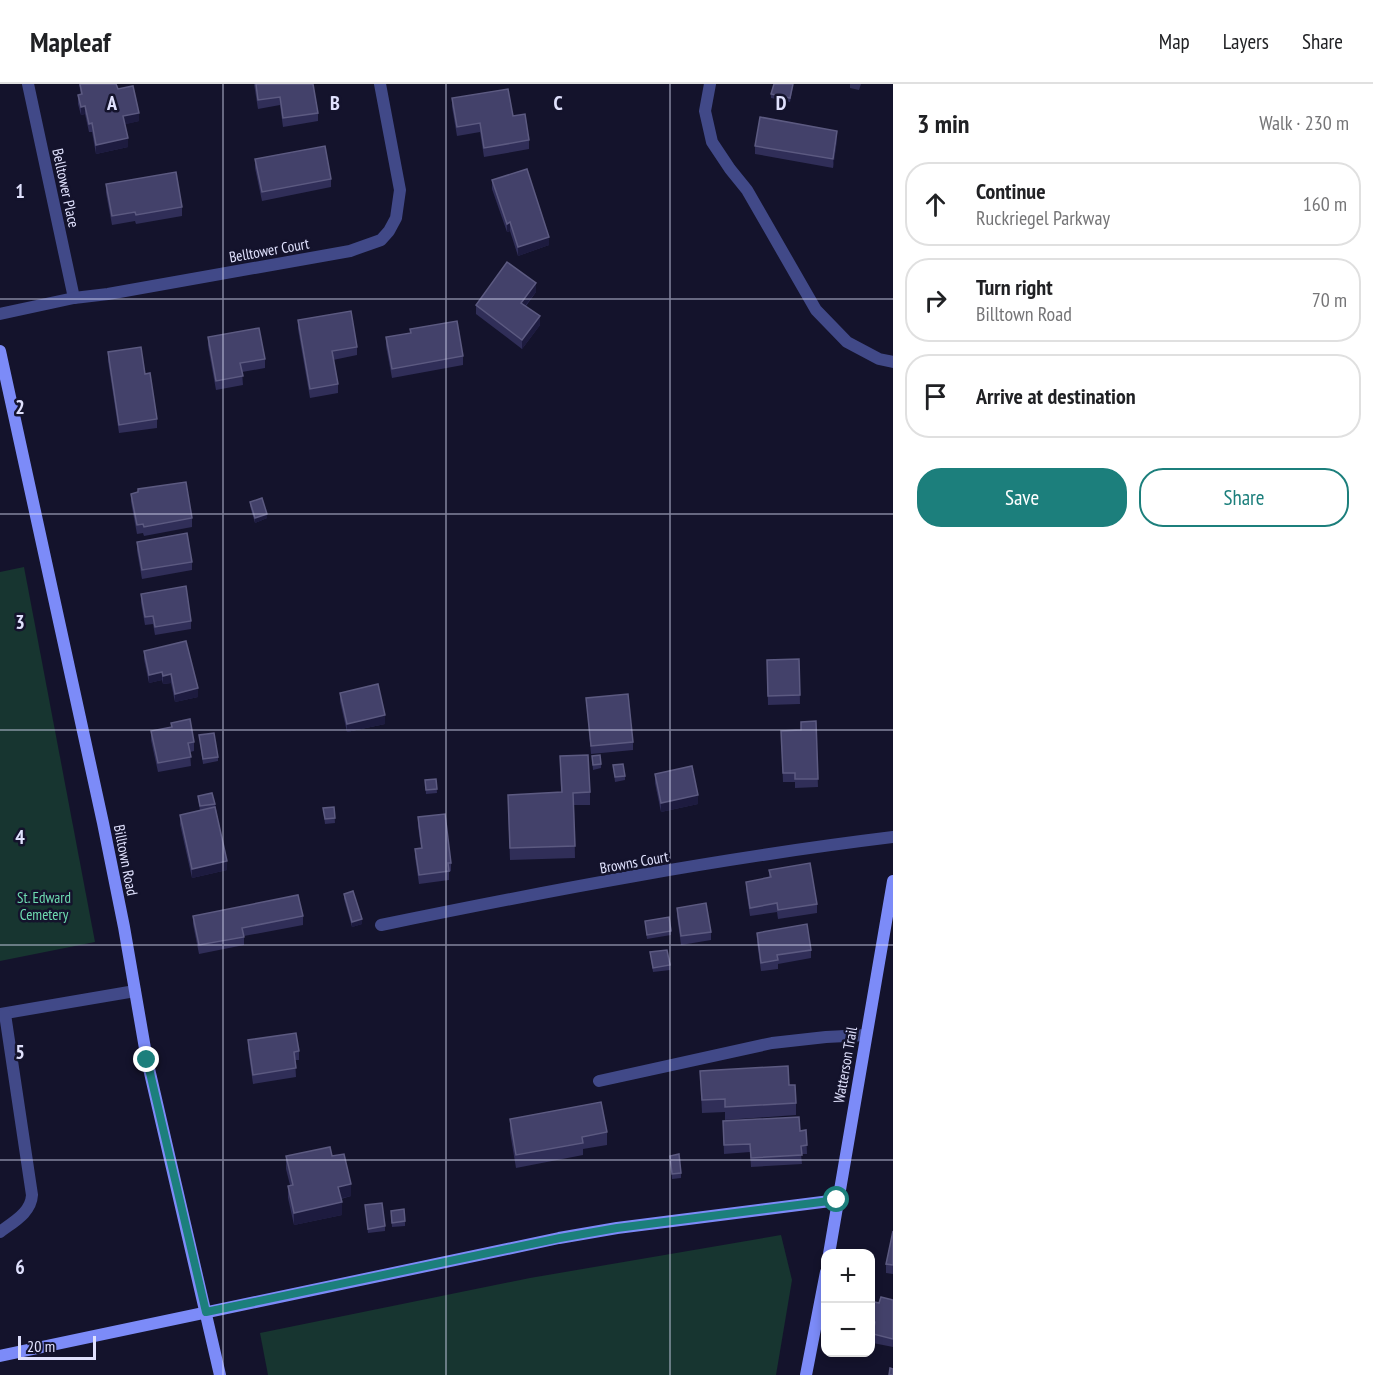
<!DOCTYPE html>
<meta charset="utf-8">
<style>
:root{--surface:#fff;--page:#f6f6f6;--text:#202124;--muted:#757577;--line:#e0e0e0;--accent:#1c7f7c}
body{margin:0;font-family:"PT Sans Narrow",sans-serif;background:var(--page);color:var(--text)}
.controls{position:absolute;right:18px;bottom:18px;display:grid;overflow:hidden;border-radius:12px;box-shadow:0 3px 9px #0003}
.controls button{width:54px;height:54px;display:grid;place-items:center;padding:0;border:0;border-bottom:2px solid var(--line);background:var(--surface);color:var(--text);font:30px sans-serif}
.scale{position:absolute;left:18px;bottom:15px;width:78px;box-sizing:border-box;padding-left:6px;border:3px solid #e0e1fd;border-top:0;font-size:16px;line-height:21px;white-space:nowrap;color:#e0e1fd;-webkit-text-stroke:4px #14132c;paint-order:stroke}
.stop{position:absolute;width:18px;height:18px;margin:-14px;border:4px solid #1c7f7c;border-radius:50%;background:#fff}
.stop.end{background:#1c7f7c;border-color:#fff;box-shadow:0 2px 6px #0008}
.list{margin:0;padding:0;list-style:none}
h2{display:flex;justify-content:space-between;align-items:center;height:78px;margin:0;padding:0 24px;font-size:26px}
h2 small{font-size:20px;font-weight:400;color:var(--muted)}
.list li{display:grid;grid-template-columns:39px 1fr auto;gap:18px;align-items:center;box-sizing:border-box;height:84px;margin:0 12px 12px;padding:0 12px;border:2px solid var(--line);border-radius:24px}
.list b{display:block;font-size:22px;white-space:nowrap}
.list p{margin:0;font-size:20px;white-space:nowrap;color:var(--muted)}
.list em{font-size:20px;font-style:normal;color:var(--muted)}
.actions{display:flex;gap:12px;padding:18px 24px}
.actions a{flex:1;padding:14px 0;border:2px solid var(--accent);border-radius:24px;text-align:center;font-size:21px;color:var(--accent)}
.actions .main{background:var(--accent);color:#fff}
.icon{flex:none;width:33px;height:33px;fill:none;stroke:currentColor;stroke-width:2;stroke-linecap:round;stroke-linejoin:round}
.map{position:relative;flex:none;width:893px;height:1291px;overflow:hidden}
header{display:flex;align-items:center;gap:36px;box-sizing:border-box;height:84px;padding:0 30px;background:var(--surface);border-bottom:2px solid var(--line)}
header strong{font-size:28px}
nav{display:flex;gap:33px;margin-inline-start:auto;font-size:21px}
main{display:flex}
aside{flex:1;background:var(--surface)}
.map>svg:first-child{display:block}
</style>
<header>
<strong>Mapleaf</strong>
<nav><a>Map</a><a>Layers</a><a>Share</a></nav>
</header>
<main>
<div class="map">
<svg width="893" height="1291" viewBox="0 0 893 1291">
<rect width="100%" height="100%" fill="#14132c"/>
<g fill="#173530">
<polygon points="24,483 95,858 0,877 0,488"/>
<polygon points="781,1151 792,1196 776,1291 268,1291 260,1249 530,1194"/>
</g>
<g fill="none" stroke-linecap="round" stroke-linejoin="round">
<g stroke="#414988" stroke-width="12">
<polyline points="710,0 705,27 712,58 730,85 747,106 816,226 847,258 879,275 893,278"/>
<polyline points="0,930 135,907"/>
<polyline points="599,997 772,959 826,953 866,951"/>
<path d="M0 1148C13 1138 31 1129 32 1111L5 930"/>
</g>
<g stroke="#414988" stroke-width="12">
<polyline points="28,0 74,214"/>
<polyline points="0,230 74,214 108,210 350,167 381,156 389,147 396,134 400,106 380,0"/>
<path d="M381 841C551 806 721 774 893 753"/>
</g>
<g stroke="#7c8bf8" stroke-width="12">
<polyline points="0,267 103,739 124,843 147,976 220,1291"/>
<polyline points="829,1170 893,797"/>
<polyline points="0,1272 559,1154 617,1144 838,1116"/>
<polyline points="806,1291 826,1188"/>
</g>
</g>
<g fill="#302e58">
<polygon points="79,0 116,0 118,5 139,37 125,40 128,63 96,70 92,48 89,48 85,30 81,31 78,20 78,11 81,11"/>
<polygon points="254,0 313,0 318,29 318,37 283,43 280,21 258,25"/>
<polygon points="850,0 861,0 859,6 850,4"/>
<polygon points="793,2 790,18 771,14 771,10"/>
<polygon points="452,14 513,32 529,56 529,65 484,73 480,48 457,52 452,23"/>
<polygon points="837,56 833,84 755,70 755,62"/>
<polygon points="255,75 331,95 331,103 262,117 255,84"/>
<polygon points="492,96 549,161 518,172 510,147 507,148 492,105"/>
<polygon points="106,100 182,123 182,132 136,140 135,137 112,141 106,109"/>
<polygon points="536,208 526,222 540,241 522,265 476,230 476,221"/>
<polygon points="298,236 357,263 357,271 333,276 338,300 338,309 310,314 298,245"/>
<polygon points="410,245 463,272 463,281 392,294 386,262 386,253 410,249"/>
<polygon points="208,253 265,275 265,284 242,288 243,301 216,306 208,262"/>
<polygon points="108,268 145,290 157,335 157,344 119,349 108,277"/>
<polygon points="131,410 192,434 192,443 144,452 143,449 137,450 131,418"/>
<polygon points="250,418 267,434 255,439 250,422"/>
<polygon points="137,458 192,478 192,486 142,495 137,467"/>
<polygon points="141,510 191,537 191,545 155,551 153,540 145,541 141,519"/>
<polygon points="144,567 198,613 175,618 171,599 163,600 162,596 149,599 144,575"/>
<polygon points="799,575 800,620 768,621 767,576"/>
<polygon points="340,609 385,640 347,648 340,617"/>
<polygon points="586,614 633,658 633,666 591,670"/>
<polygon points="816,637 818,703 795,704 795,698 783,698 781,647 801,646"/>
<polygon points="171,639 194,658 194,667 190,668 191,682 158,688 151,656 151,647 171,643"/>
<polygon points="199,651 218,673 218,677 203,680"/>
<polygon points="560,672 590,708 590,721 574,721 575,774 510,776 508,723 561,708"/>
<polygon points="592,672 601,680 601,684 593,686"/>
<polygon points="613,681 625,692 625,696 615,698"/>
<polygon points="655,690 698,720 661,728 655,699"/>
<polygon points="436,695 437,709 426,710 425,696"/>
<polygon points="198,712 215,720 227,786 192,794 180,740 180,731 200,727"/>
<polygon points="334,723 335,739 325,740 323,724"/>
<polygon points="418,733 451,779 451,787 449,788 449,796 419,800 415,773 415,765 421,764 418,742"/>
<polygon points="769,786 817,820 817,829 778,835 777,828 750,832 746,806 746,798 769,794"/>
<polygon points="344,810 362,840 352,843 344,815"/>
<polygon points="677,824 711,848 711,856 681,861 677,832"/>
<polygon points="193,832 303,832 303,841 244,852 244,861 199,870 193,840"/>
<polygon points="645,837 671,847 671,851 647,855"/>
<polygon points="757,849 811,866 811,874 778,880 778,885 761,887 757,858"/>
<polygon points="650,868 670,881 670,886 653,888"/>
<polygon points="248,956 299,967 299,976 295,976 296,993 253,1000 248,965"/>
<polygon points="700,987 789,1001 796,1019 796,1031 725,1036 725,1028 702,1029"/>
<polygon points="510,1035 607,1048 607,1061 583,1065 583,1071 516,1084 510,1048"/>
<polygon points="723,1037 800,1047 806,1046 807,1070 801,1070 802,1080 751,1083 750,1068 724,1070"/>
<polygon points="286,1072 351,1112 341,1115 342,1131 294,1141 288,1114 288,1102 290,1101 286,1085"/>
<polygon points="670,1072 681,1089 681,1094 672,1095"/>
<polygon points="365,1121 385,1142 385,1147 368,1149"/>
<polygon points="391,1127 405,1137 405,1142 392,1143"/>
<polygon points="893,1147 893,1190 886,1189 886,1180"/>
<polygon points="893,1216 893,1263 873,1259 874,1246 870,1246 870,1217 879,1219"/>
</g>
<g fill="#1d1b3f">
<polygon points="85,22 85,30 81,31 81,23"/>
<polygon points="139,29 139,37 123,41 123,32"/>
<polygon points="837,47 837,56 833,84 833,75"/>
<polygon points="128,54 128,63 96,70 96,61"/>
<polygon points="510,138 510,147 507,148 507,140"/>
<polygon points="549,153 549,161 518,172 518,163"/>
<polygon points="536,199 536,208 521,227 521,219"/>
<polygon points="540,232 540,241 522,265 522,256"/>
<polygon points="267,430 267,434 255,439 255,434"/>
<polygon points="162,588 162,596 149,599 149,591"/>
<polygon points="171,590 171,599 163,600 163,592"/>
<polygon points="198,604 198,613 175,618 175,610"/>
<polygon points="385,631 385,640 347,648 347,640"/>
<polygon points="698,711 698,720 661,728 661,719"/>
<polygon points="227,777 227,786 192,794 192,785"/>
<polygon points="362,835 362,840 352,843 352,838"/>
<polygon points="351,1100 351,1112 338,1115 338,1103"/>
<polygon points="342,1118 342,1131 294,1141 294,1129"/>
</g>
<g fill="#43416a" stroke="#5c5a81" stroke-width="1.5">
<polygon points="80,0 116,0 118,5 133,2 139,29 123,32 128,54 96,61 92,39 89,40 85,22 81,23 78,11 82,10"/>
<polygon points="256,0 313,0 318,29 283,34 280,13 258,16"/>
<polygon points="774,0 793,0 790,14 771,10"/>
<polygon points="508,5 513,32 525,30 529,56 484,64 480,39 457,43 452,14"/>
<polygon points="760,33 837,47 833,75 755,62"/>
<polygon points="325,62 331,95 262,108 255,75"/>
<polygon points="527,85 549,153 518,163 510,138 507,140 492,96"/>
<polygon points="176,88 182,123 136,131 135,128 112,132 106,100"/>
<polygon points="507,178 536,199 521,219 540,232 522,256 476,221"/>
<polygon points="351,227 357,263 332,267 338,300 310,305 298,236"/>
<polygon points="457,237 463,272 392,285 386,253 411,249 410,245"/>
<polygon points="259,244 265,275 240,279 243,292 216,297 208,253"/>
<polygon points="141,263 145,290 150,289 157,335 119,341 108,268"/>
<polygon points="186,398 192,434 144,443 143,440 137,441 131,410 138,408 138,405"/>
<polygon points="262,414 267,430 255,434 250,418"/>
<polygon points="187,449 192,478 142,486 137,458"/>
<polygon points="186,502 191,537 155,543 153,532 145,533 141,510"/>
<polygon points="186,557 198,604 175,610 171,590 163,592 162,588 149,591 144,567"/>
<polygon points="799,575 800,611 768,612 767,576"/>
<polygon points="378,600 385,631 347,640 340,609"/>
<polygon points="628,610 633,658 591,662 586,614"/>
<polygon points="190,635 194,658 188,659 191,673 158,679 151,647 172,643 171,639"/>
<polygon points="816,637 818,695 795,695 795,689 783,689 781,647 801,646 801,638"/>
<polygon points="214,649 218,673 203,675 199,651"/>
<polygon points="588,671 590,708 573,709 575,762 510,764 508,711 562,708 560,672"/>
<polygon points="600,671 601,680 593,681 592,672"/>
<polygon points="623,680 625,692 615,693 613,681"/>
<polygon points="692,682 698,711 661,719 655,690"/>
<polygon points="436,695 437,705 426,706 425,696"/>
<polygon points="212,709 215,720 200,722 198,712"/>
<polygon points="215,723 227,777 192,785 180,731"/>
<polygon points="334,723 335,734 325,735 323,724"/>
<polygon points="445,730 451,779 448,779 449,787 419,791 415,765 422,764 418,733"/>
<polygon points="810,779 817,820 778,826 777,819 750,824 746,798 771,793 769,786"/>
<polygon points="353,807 362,835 352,838 344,810"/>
<polygon points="298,811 303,832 242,844 244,853 199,861 193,832"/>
<polygon points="706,819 711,848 681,852 677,824"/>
<polygon points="669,833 671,847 647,851 645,837"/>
<polygon points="807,840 811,866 777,871 778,876 761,879 757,849"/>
<polygon points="667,866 670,881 653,884 650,868"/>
<polygon points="296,949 299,967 294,968 296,984 253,991 248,956"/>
<polygon points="788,982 789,1001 795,1001 796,1019 725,1023 725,1015 702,1016 700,987"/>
<polygon points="601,1018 607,1048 582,1053 583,1059 516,1071 510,1035"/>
<polygon points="799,1033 800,1047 806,1046 807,1061 801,1062 802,1071 751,1074 750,1060 724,1061 723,1037"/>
<polygon points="330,1063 332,1072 344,1070 351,1100 338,1103 342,1118 294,1129 288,1102 293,1101 286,1072"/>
<polygon points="679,1070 681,1089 672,1090 670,1072"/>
<polygon points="382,1119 385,1142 368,1145 365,1121"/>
<polygon points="404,1125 405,1137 392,1139 391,1127"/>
<polygon points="893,1147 893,1181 886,1180"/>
<polygon points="881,1213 893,1216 893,1255 873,1250 875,1238 870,1237 870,1217 879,1219"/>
<polygon points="890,1284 893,1285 893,1291 889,1291"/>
</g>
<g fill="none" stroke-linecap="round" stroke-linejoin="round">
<polyline stroke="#1c7f7c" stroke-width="8" points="147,976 206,1228 560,1154 617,1144 837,1116"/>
</g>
<path fill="none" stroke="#e0e1fd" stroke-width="1.5" stroke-opacity="0.55" d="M223 0V1291M446 0V1291M670 0V1291M0 215H893M0 430H893M0 646H893M0 861H893M0 1076H893"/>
<g text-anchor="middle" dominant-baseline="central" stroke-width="5" stroke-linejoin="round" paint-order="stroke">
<g font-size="15" fill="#e0e1fd" stroke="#14132c">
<text transform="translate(66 104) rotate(78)">Belltower Place</text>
<text transform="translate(269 166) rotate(-10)">Belltower Court</text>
<text transform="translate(126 776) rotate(79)">Billtown Road</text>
<text transform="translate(634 778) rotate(-10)">Browns Court</text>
<text transform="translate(845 981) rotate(-80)">Watterson Trail</text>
</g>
<g font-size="15" fill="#6edbb0" stroke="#14132c">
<text x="44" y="813">St. Edward<tspan x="44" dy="17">Cemetery</tspan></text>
</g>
</g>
<g font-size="20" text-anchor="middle" font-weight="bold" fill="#e0e1fd" stroke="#14132c" stroke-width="5" stroke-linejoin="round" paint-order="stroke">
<text x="112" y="26">A</text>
<text x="335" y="26">B</text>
<text x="558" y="26">C</text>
<text x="781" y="26">D</text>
<text x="20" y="114">1</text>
<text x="20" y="330">2</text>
<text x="20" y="545">3</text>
<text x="20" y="760">4</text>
<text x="20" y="975">5</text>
<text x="20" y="1190">6</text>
</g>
</svg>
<div class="controls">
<button>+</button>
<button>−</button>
</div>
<div class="scale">20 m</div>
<div class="stop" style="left:837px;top:1116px"></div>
<div class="stop end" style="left:147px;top:976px"></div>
</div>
<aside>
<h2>3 min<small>Walk · 230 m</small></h2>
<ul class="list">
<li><svg class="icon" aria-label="ahead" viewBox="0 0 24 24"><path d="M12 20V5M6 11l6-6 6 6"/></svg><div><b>Continue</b><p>Ruckriegel Parkway</p></div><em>160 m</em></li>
<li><svg class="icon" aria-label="right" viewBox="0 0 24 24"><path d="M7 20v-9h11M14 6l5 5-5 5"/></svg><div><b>Turn right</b><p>Billtown Road</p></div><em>70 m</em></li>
<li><svg class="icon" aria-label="arrive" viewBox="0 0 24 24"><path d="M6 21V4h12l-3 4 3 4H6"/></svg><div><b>Arrive at destination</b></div></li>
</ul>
<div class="actions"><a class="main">Save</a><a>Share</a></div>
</aside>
</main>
